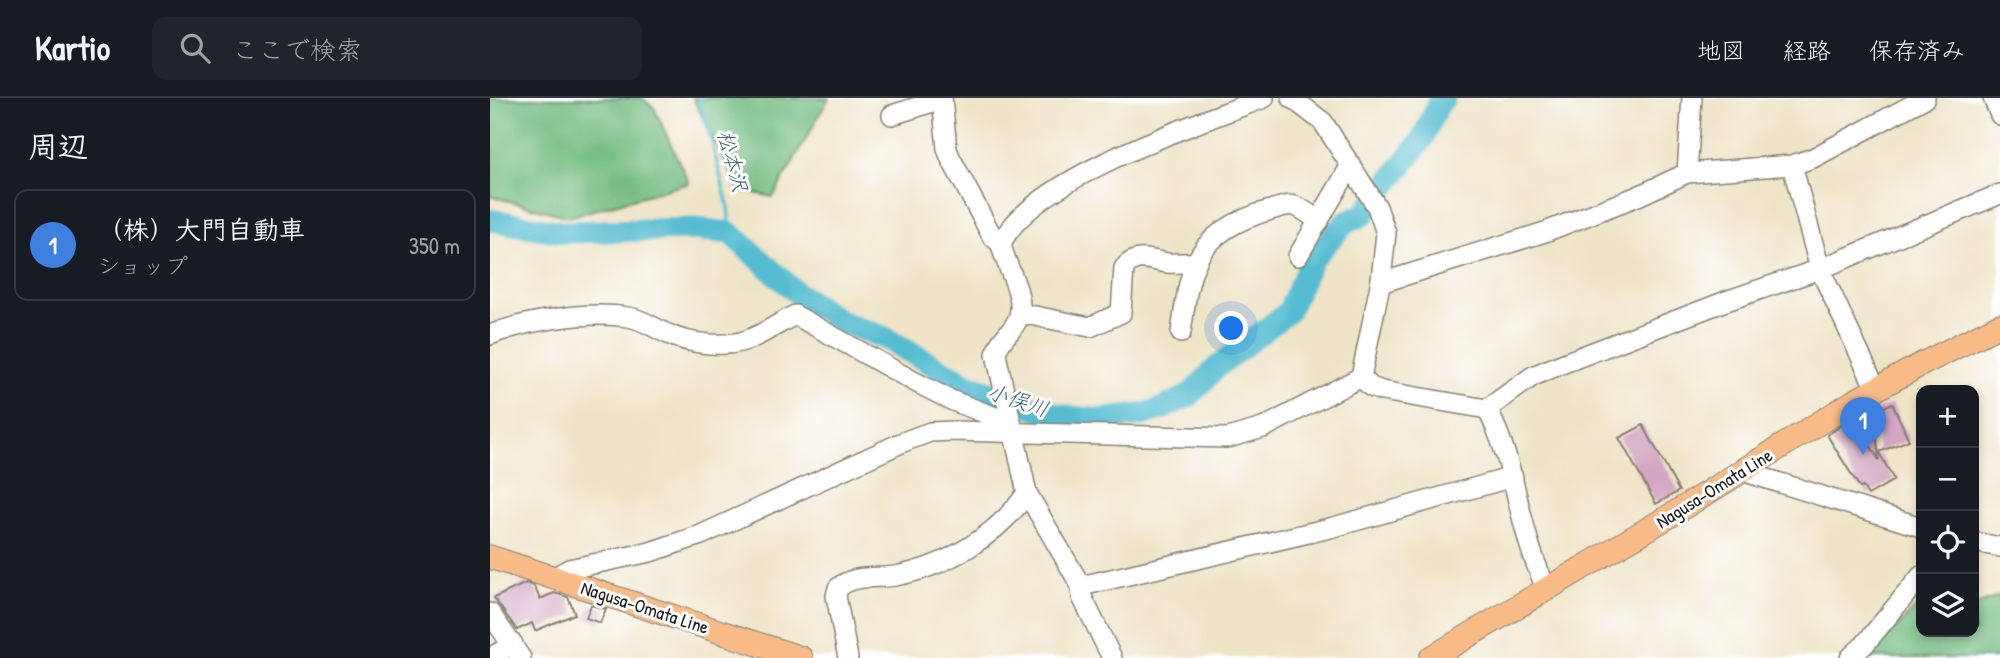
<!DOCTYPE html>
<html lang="ja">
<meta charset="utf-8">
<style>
:root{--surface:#171b24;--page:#20242c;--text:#f1f3f6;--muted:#9ea1a6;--line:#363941;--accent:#ea580c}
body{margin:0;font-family:"Patrick Hand","Klee One",sans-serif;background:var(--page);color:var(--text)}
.controls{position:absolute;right:21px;bottom:21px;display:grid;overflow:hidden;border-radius:14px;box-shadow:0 4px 10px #0003}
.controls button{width:63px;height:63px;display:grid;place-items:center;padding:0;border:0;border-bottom:2px solid var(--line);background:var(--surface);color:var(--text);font:35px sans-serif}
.you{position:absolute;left:742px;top:231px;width:24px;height:24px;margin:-18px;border:5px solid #fff;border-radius:50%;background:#1a73e8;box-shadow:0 0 0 10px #1a73e833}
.badge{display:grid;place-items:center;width:46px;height:46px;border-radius:50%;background:var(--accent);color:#fff;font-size:23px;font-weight:700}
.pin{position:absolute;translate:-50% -58px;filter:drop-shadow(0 2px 4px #0008)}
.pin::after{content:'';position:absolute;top:37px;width:24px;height:21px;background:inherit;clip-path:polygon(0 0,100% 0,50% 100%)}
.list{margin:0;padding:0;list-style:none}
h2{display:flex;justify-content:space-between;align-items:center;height:91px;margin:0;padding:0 28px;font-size:30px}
h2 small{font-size:23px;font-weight:400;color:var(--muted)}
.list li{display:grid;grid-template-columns:46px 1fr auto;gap:21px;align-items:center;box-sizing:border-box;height:112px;margin:0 14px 14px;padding:0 14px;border:2px solid var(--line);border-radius:14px}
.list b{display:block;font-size:26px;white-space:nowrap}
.list p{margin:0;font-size:23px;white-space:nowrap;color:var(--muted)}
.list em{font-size:23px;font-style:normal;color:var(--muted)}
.icon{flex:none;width:38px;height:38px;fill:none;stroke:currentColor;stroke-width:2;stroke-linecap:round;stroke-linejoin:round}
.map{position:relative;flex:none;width:1510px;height:560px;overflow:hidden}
header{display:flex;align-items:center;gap:42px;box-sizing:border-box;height:98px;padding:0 35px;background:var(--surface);border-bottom:2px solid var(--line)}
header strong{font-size:33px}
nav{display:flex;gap:38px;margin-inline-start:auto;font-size:24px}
.search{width:490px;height:63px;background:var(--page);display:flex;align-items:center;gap:18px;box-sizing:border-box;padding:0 24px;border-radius:14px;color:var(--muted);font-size:26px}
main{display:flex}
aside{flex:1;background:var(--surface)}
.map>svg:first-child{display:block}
</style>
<header>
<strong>Kartio</strong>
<div class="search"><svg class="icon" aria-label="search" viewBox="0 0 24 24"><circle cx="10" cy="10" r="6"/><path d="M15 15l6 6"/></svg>ここで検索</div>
<nav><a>地図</a><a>経路</a><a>保存済み</a></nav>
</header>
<main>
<aside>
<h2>周辺<small></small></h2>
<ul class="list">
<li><span class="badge" style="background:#3f7fe0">1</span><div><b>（株）大門自動車</b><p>ショップ</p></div><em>350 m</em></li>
</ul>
</aside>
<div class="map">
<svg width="1510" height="560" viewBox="0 0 1510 560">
<rect width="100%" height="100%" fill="#fff"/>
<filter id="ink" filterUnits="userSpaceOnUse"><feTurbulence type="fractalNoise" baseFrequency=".0143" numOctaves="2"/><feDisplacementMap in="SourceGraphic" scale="14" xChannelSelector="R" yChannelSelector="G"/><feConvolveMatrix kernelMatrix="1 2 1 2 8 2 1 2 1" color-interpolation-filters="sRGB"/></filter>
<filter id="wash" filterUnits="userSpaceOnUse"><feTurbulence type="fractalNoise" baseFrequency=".00686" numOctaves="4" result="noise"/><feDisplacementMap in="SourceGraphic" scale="28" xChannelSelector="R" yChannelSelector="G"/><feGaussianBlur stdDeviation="1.57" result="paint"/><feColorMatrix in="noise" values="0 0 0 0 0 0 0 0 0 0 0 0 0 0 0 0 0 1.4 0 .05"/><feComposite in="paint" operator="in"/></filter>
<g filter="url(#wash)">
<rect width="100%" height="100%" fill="#efe4c8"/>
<g fill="#77be84" stroke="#4a6d50" stroke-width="2">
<polygon points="0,0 152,0 164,10 199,85 79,119 0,98"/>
<polygon points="203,0 339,0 283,99 249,92"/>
<polygon points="1510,498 1510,560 1376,560 1431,505 1431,534 1484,534 1484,508"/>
</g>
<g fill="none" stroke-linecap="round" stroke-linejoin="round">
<polyline stroke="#54bcd1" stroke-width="3.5" points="210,0 238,107 240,135"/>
<polyline stroke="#54bcd1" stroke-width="23" points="0,122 72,134 205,131 240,135 308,196 354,225 393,239 477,286 552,313 580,319 610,322 651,317 671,311 699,298 727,269 798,214 822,161 855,125 874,116 932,42 949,5 954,0"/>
</g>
<g id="blocks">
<g fill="#d4a7c5">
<polygon points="1402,305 1419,342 1389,354 1404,382 1378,397 1373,389 1370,390 1337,337 1363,320 1389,362 1384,314"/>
<polygon points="1153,327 1189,393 1166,406 1129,340"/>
<polygon points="36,485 44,488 50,501 64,495 78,499 85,516 45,533 42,525 27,532 4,500"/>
<polygon points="101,507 116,511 110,525 96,520"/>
</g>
</g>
</g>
<g filter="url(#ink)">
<use href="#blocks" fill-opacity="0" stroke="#868072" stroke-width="2"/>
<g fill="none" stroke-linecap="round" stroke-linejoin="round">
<g stroke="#868072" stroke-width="22">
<g id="minor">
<polyline points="452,0 457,51 461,61 502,138 511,146"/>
<polyline points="802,0 833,24 887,109 896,135 891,182 871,279"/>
<polyline points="1503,0 1510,17"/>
<polyline points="402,17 452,1"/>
<polyline points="1302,67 1330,171 1386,291"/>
<polyline points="1197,75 1202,0"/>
<polyline points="808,158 861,67"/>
<polyline points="891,182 897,183 1055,134 1148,98 1197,75 1302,67 1323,60 1435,0"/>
<path d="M530 215 600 229 631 215 634 170C646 155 660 162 677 165 686 166 696 164 706 165"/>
<path d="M691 235C694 214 697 184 706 165 719 134 754 119 784 111 791 109 798 106 805 108 813 111 822 118 829 123"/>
<path d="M0 237C37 222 99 213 138 219 153 221 164 230 178 236 199 246 235 250 257 242 274 236 289 225 305 217L427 285 463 303 521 325"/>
<polyline points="871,279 881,289 892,293 997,311"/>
<polyline points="997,311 1043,278 1074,265 1236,203 1330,171 1510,96"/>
<path d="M997 311C1028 369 1028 435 1057 491"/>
<polyline points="1252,373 1431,429"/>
<polyline points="537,395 591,488 592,499 622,560"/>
<polyline points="1484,444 1510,449"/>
<polyline points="67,480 70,476 79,471 160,454 211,437 413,344 440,334 463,333 738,340 773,330 871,279"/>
<polyline points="591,488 840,430 1023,379"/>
<polyline points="0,515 31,560"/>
<polyline points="0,560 23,546"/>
<path d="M358 560 346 498 348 490C364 476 386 481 405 478 456 469 507 438 537 395L506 256C509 240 525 233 529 218 535 195 515 168 511 146 540 81 708 25 774 0"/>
<polyline points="1360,560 1375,546 1431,478"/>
</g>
</g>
<g stroke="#868072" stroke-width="25">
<g id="major">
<polyline points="0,459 311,560"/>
<polyline points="941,560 1183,416 1363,304 1430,267 1510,227"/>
</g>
</g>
<use href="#minor" stroke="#fff" stroke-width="19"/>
<use href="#major" stroke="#f9bc89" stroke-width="23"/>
</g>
</g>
<g text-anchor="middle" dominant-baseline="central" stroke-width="6" stroke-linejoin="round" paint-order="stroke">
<g font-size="19" fill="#1c1c1c" stroke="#fff">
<text transform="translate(1224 390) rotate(-32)">Nagusa-Omata Line</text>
<text transform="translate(155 509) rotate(18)">Nagusa-Omata Line</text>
</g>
<g font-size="21" font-style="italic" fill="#35646d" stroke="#fff">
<text transform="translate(243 63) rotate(75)">松本沢</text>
<text transform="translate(528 302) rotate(18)">小俣川</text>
</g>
</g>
</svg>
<div class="controls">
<button>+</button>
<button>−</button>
<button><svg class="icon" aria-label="locate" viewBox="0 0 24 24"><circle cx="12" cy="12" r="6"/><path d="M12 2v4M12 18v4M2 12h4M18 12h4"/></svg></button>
<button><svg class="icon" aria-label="layers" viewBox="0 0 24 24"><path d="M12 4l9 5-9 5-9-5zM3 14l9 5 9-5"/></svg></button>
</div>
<div class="you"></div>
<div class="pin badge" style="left:1373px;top:357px;background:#3f7fe0">1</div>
</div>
</main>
